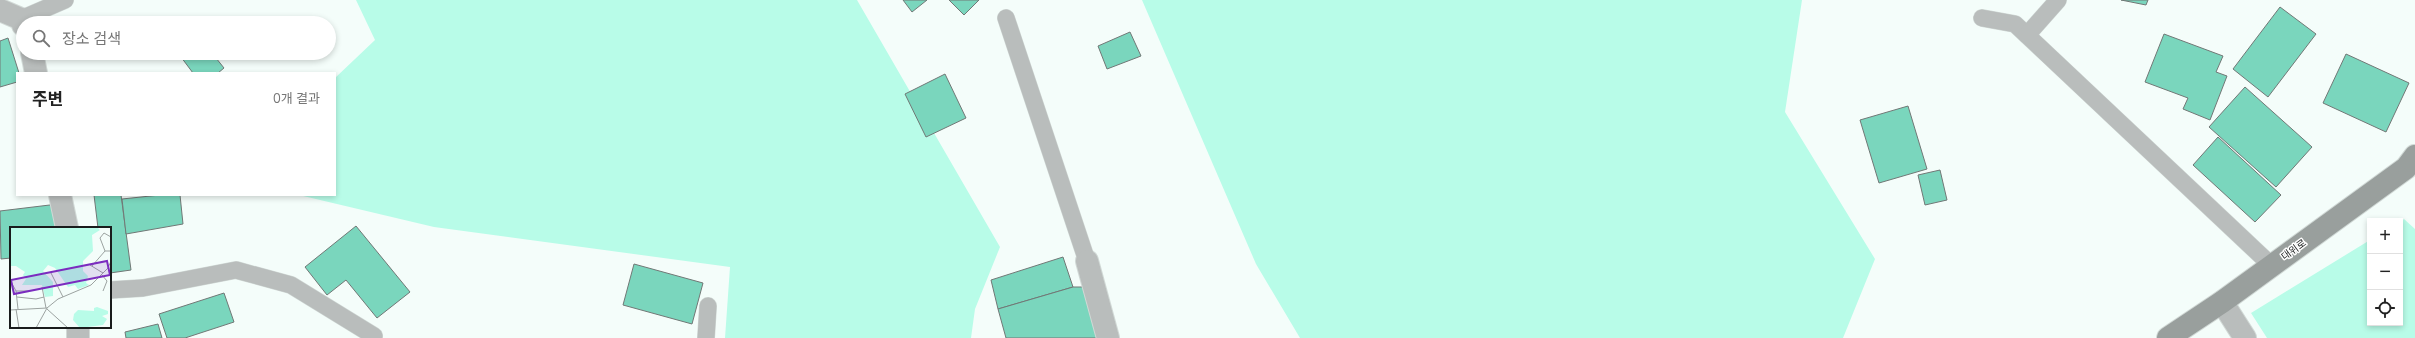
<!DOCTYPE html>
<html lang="ko">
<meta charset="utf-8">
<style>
:root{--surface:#fff;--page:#f6f6f6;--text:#222;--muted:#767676;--line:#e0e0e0}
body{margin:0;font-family:"Nunito Sans","Noto Sans KR",sans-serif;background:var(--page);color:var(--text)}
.controls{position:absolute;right:12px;bottom:12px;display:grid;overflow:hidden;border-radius:0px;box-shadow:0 2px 6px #0003}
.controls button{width:36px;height:36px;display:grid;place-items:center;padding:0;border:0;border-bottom:1px solid var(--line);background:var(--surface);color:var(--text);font:20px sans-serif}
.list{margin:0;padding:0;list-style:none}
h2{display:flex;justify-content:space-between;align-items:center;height:52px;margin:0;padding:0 16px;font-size:17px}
h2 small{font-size:13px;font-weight:400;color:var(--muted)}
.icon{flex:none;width:22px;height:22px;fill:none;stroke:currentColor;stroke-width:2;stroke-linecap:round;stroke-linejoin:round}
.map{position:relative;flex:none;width:2415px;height:338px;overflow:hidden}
.search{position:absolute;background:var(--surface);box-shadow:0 2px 6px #0003;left:16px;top:16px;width:320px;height:44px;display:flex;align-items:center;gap:10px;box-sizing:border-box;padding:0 14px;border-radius:22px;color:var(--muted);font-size:15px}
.panel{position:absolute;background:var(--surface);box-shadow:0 2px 6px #0003;left:16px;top:72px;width:320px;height:124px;border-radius:0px}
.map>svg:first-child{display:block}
</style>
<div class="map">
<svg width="2415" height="338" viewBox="0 0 2415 338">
<rect width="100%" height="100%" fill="#f4fdfa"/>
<g fill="#b8fce8">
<polygon points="356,0 857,0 1000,247 975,309 971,338 725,338 730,267 434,227 299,195 335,195 335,78 375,40"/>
<polygon points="1142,0 1802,0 1785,112 1875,259 1843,338 1300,338 1256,264"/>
<polygon points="2404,219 2415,229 2415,338 2267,338 2251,313 2370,240 2370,323 2400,323 2400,222"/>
</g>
<g fill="#7ad6bd" stroke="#717876">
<polygon points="903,0 927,0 912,12"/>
<polygon points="949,0 979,0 964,15"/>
<polygon points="2121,0 2148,0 2146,5"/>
<polygon points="2280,7 2316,34 2268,97 2233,69"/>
<polygon points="1130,32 1141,56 1107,69 1098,46"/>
<polygon points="2164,34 2223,56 2216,72 2227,76 2210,120 2183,109 2188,98 2145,82"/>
<polygon points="8,38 19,73 17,73 17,82 0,87 0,41"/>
<polygon points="178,53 212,53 224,68 218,73 193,73"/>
<polygon points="2346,54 2409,83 2386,132 2323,103"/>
<polygon points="945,74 966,118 926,137 905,94"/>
<polygon points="2245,87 2312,147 2276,187 2209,127"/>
<polygon points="1908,106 1927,169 1879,183 1860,120"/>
<polygon points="2218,137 2281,195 2255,222 2193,165"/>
<polygon points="1940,170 1947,200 1925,205 1918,175"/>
<polygon points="94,195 121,195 131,270 110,273 110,228 98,228"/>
<polygon points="160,195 180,195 183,224 126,234 122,199"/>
<polygon points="58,204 61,228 11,228 11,258 1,259 0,211"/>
<polygon points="356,226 410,292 377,318 346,280 327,295 305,267"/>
<polygon points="1063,257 1073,287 998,309 991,280"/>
<polygon points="634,264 703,283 692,324 623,305"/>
<polygon points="1073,287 1086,287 1101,338 1006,338 998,309"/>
<polygon points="224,293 234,322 185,338 167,338 159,314"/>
<polygon points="158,324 162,338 126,338 125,332"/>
</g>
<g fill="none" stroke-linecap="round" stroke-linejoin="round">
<g stroke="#d1d9d6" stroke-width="18">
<g id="service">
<polyline points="1006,18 1087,261"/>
<polyline points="1982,18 2015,24 2272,266"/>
<polyline points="21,19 65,0"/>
<polyline points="2027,35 2058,0"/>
<polyline points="110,290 143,288 236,270 291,285 374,336"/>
<polyline points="706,338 708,306"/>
</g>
</g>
<g stroke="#d1d9d6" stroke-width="24">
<g id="minor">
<polyline points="0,10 21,19 23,25"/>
<polyline points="32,53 36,73"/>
<polyline points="60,195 67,228"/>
<polyline points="1087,261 1108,338"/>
<polyline points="2222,302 2245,338"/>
<polyline points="78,338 78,327"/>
</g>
</g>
<g stroke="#d1d9d6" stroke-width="24">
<polyline id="secondary" points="2168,338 2222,302 2406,168 2415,156"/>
</g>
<use href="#service" stroke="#b9bdbc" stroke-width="17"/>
<use href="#minor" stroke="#b9bdbc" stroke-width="22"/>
<use href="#secondary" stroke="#999f9d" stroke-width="22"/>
</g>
<g text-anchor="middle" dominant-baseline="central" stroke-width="3" stroke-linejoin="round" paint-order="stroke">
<g font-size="10" fill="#191c1c" stroke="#fff">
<text transform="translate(2294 250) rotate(-36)">대위로</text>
</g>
</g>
<g transform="translate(10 227)">
<rect width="101" height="101" fill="#f4fdfa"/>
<path d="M0 0H87L90 3 82 8 83 24 73 34V44L78 49 76 56 79 58 68 62 65 58 58 60 45 41 38 38 33 44 43 55V69L35 70 32 58H12L16 52 13 48 15 45 6 39H0ZM87 80 98 84V87L92 89 97 92 93 98 70 101 63 93 64 87 68 83 84 84V81Z" fill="#b8fce8"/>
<path fill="none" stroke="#9ca3a1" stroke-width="1" d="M101 10 94 6 90 11 95 24H101M80 38 93 46M82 39 95 24M41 46 53 70M92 48 97 54 93 64M0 53 6 64 8 82M32 60 36 81M6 64H19M7 70 26 72 34 70M6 82 9 101M37 82 58 101M0 83 37 81M26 101 37 81 48 72 81 58 98 41 101 34"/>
<path fill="#7b2cbf" fill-opacity="0.15" stroke="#7b2cbf" stroke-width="2" d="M97 34 100 48 4 67 1 53Z"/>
<rect width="101" height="101" fill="none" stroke="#191c1c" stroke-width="2"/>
</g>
</svg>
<div class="controls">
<button>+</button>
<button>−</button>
<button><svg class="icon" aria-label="locate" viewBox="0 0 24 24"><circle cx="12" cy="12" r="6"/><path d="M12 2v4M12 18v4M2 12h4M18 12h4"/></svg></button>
</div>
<div class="search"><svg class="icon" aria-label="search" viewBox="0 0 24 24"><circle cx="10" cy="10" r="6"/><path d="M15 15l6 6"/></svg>장소 검색</div>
<section class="panel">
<h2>주변<small>0개 결과</small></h2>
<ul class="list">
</ul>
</section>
</div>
